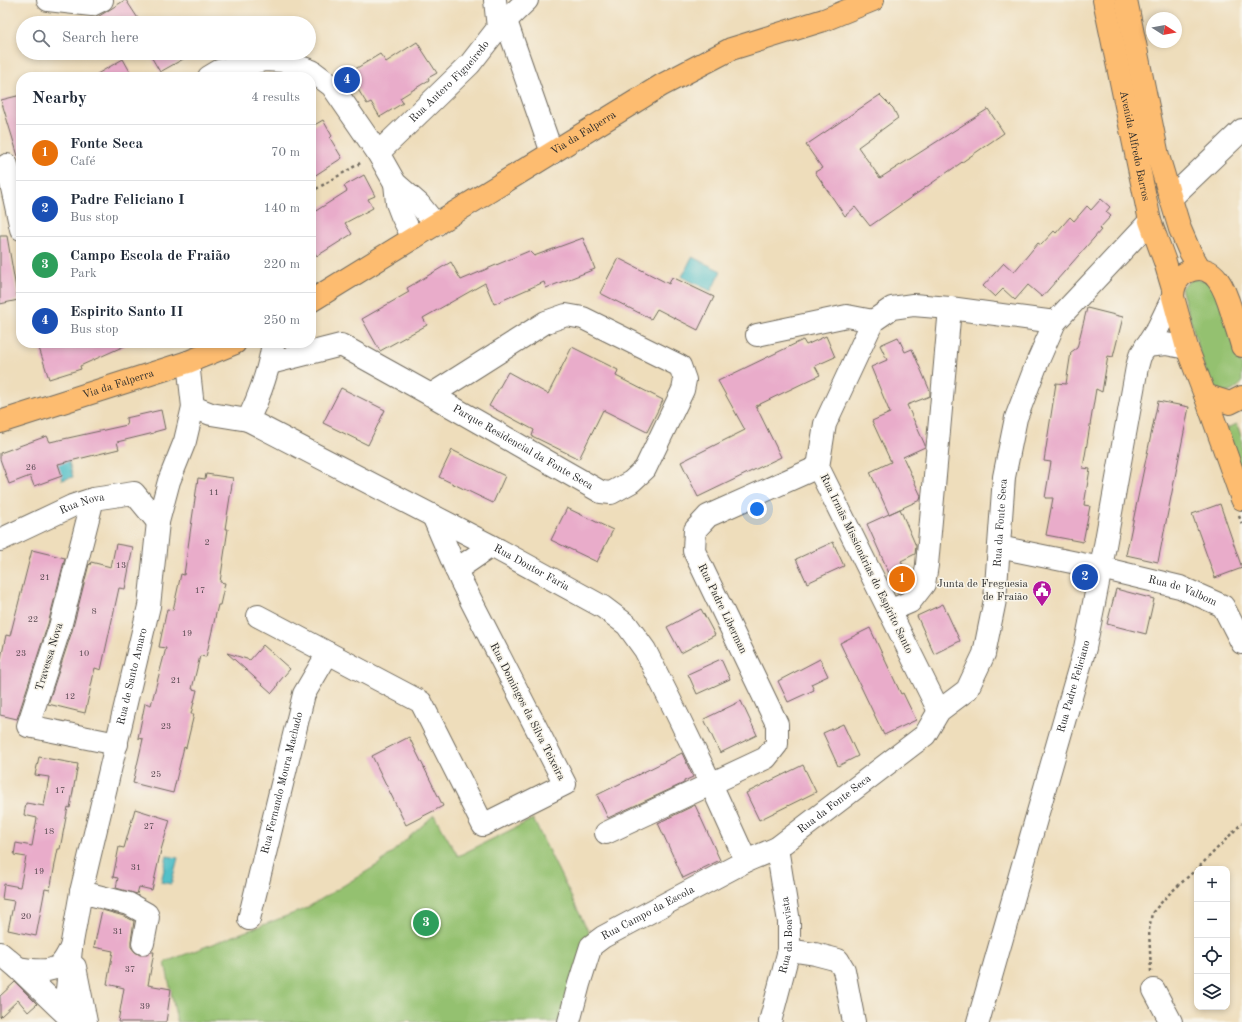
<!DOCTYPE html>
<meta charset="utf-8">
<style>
:root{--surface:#fff;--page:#f6f6f7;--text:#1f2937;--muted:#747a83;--line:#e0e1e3;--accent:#1a73e8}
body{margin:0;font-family:"Old Standard TT",serif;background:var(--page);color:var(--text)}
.controls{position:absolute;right:12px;bottom:12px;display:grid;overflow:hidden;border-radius:8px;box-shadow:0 2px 6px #0003}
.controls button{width:36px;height:36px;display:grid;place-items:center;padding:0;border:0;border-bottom:1px solid var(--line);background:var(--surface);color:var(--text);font:20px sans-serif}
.compass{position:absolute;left:1146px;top:12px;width:36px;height:36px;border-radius:50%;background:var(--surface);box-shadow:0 2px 6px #0003;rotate:101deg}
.you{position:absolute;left:757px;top:509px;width:14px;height:14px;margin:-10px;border:3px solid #fff;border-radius:50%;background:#1a73e8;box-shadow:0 0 0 6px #1a73e833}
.badge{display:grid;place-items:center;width:26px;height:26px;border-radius:50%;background:var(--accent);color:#fff;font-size:13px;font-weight:700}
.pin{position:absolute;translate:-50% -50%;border:2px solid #fff;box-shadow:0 1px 4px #0006}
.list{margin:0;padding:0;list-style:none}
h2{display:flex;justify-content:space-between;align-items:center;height:52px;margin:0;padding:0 16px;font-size:17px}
h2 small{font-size:13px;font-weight:400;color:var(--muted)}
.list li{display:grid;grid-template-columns:26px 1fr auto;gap:12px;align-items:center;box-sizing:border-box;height:56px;padding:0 16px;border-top:1px solid var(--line)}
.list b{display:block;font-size:15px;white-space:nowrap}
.list p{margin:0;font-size:13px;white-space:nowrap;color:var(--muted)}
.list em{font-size:13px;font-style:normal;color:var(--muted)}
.icon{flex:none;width:22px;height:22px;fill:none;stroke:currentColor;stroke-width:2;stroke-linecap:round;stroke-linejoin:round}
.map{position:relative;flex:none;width:1242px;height:1022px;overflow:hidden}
.search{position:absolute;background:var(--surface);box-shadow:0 2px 6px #0003;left:16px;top:16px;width:300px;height:44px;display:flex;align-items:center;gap:10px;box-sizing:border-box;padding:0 14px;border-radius:22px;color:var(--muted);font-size:15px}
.panel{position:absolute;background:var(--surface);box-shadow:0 2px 6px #0003;left:16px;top:72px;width:300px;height:276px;border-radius:16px}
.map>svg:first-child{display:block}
</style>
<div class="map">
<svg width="1242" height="1022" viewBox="0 0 1242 1022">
<rect width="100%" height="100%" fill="#f7f3e8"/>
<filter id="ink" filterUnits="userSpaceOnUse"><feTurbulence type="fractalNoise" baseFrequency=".025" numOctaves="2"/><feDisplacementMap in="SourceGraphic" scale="8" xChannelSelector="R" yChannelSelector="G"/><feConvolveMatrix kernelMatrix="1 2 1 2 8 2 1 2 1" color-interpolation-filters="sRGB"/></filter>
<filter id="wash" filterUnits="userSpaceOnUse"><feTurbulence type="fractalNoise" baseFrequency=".012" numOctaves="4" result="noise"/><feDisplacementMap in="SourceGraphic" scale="16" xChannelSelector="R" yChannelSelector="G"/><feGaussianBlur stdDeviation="0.9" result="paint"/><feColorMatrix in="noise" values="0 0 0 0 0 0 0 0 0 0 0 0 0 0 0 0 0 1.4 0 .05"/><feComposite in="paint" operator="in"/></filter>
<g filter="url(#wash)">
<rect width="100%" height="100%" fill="#edb"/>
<g fill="#94c16f" stroke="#60764d">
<path d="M1192 279 1206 280 1215 289 1242 367V383C1228 396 1224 395 1209 384L1181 288Z"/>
<polygon points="1237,424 1242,439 1242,477 1225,429"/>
<polygon points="434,815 458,856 533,819 591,937 566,1022 411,1022 410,1020 394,1022 177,1022 165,962 305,909 379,864"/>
</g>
<g fill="#52c0c8" stroke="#3e767a">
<polygon points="692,257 721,271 711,291 682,277"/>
<polygon points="66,451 73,477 62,480 54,455"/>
<polygon points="167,856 178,858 171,884 161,882"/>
</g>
<g id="blocks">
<g fill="#e9acca">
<polygon points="125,0 126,0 141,23 88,23"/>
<polygon points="417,42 437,73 428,78 429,80 400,98 403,103 380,117 371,102 367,104 354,83 358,80 352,71 380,54 386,62"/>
<polygon points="149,53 194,53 160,72"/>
<polygon points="123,59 133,77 92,77"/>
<polygon points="21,95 21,155 18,156 1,100"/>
<polygon points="880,95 893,108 898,118 858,147 880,178 988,109 1004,133 870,226 855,207 845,216 815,172 822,168 806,145"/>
<polygon points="323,120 332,136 330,138 342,158 311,178 311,127"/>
<polygon points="364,175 375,196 368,199 373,208 345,223 352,234 317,256 311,247 311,214 347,191 344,186"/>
<polygon points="1101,199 1110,207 1106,212 1111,216 1099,229 1101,230 1042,297 1028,285 1015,300 1003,289 995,297 983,286 1004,263 1014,272 1038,243 1041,245 1054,231 1056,233 1070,217 1074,221 1087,206 1091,210"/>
<polygon points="0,236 7,236 18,300 0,304"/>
<polygon points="583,238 595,269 546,288 544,282 494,304 485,283 423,318 427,325 380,351 362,319 409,292 407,288 451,262 461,280 529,251 534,256"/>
<polygon points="618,258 669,284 672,277 714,297 698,330 657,309 651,319 600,293"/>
<polygon points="1087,308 1123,317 1113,357 1108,356 1102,392 1096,389 1083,468 1090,469 1084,505 1090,506 1083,542 1046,535 1053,498 1045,498 1051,462 1044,461 1056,383 1066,384 1071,352 1077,348"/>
<polygon points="826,336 835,357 815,366 820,375 756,406 781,457 698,497 681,462 745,430 718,381 803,340 806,345"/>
<polygon points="898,337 905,352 912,349 930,391 930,396 907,405 925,445 925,447 903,457 921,496 920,500 889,514 870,472 891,462 872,421 890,413 871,367 887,360 880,345"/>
<polygon points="55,343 131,343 80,366 81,369 49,379 39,348"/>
<polygon points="572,347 618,370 616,376 663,400 647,432 603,410 579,459 532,436 534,430 489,406 508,372 548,394"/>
<polygon points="341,388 385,410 368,445 323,423"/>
<polygon points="1158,401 1189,407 1158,562 1126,555"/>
<polygon points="161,410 165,429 154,432 154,433 117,442 119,449 58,464 62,476 34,486 30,476 9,484 0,459 0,453 47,436 50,442 127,425 126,418"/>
<polygon points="452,450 505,476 493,503 439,477"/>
<polygon points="206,474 233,478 225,529 228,529 220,582 225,583 220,605 218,605 206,657 200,656 192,689 197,690 191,714 194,714 186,748 184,747 173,793 133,783 143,739 138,738 145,703 151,705 166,648 159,647 167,609 173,610 181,574 184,575 198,478 205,479"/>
<polygon points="1220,504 1242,568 1215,578 1192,514"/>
<polygon points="567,508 613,530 597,562 551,540"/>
<polygon points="900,509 916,546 915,554 901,561 911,581 902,592 898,593 867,524"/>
<polygon points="833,542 844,566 807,583 796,559"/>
<polygon points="116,544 133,547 125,589 119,588 101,670 95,668 85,713 48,704 72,631 89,564 90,565 91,562 111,567"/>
<polygon points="32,550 65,558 48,624 17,719 0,715 0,663 6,635 10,636"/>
<polygon points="1116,589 1154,599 1146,634 1107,624"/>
<polygon points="943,604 960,641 934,654 917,616"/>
<polygon points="701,609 715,635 681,653 667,627"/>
<polygon points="870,628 901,694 903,693 916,720 884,735 840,643"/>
<polygon points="263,645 290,669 278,683 277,687 272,693 227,653 250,660"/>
<polygon points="721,659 730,679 697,694 688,674"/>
<polygon points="820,659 828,676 811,684 814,690 788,702 778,681"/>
<polygon points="741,701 757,735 720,753 704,719"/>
<polygon points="843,724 858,756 838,766 823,733"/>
<polygon points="409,737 443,806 406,825 372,756"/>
<polygon points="682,753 693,777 684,781 684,783 608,818 597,795"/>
<polygon points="39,757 78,764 70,808 68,807 60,849 58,849 50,890 45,889 36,936 8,930 14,901 2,899 4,884 20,887 26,857 14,855 16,843 32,846 37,818 24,815 26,803 44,806 49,777 35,775"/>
<polygon points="803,765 816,792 759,820 746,793"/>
<polygon points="695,805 720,860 683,878 658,823"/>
<polygon points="135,809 170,820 161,850 152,890 139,887 137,894 116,888 118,878 113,877 119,847 124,848"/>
<polygon points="102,910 124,916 134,921 131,941 131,947 135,952 140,955 147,955 151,952 154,952 148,985 171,989 166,1022 118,1022 124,988 107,984 113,951 94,947"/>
<polygon points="15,982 37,1004 28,1012 18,1000 0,1017 0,996"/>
</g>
</g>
</g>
<g filter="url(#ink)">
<use href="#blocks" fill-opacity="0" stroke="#6f695d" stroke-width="1"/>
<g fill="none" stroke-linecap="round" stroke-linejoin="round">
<g stroke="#6f695d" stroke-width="24">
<g id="minor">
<polyline points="48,0 92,5 102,0"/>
<polyline points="506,21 552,153"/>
<polyline points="498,28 527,0"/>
<polyline points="209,77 219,71 264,60 284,61 312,71 332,86 378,153 395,183 419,204 436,225"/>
<path id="s1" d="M378 153 470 64 498 28 495 0"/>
<polyline points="7,165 21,229"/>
<polyline points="395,183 397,203 402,216 413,238"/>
<polyline points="1171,198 1242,130"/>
<polyline points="757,335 847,316 873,321"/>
<path id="s2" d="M273 343C269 370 260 395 248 420L499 550 603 607 627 625 645 650 676 712 711 784 746 861"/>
<polyline points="1146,346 1166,344 1187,348"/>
<polyline points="188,362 193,407 211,414 248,420"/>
<path id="s3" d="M270 363 341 345 431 395 601 492 611 493 631 482 645 469 683 390 685 380 680 366 583 318 566 315 546 322 431 395"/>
<polyline points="93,499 60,627 28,726 117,744"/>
<path id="s4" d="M0 540 72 506 93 499 134 493 158 522"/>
<path id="s5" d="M999 547 1101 568 1180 587 1223 606 1242 643"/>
<polyline points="456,570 491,546"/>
<polyline points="889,611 910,602 924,584 927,565 950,308"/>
<polyline points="258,616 421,702 483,825 565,784 461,581 433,516"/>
<polyline points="939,711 818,467 825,424 873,321 892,308 913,305 950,308 1055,322"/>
<polyline points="606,833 766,758 777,744 777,724 694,551 695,530 708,516 818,467"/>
<polyline points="81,892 129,904 147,914 148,917 143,943"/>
<path id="s6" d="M249 919 304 694 328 653"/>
<path d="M71 948C68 953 65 960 61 964 51 974 30 970 18 968L74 1022"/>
<polyline points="789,950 815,954 838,960 844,970 854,1022"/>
<polyline points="0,953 18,968"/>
<polyline points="75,967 86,1022"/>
<polyline points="1154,990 1171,1022"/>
<path id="s7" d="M60 1007 67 990 71 948 81 892 149 606 158 522 169 481 185 441 193 407"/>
<path id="s8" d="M569 1022 579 984 591 946 603 937 746 861 777 848 925 735 939 711 967 690 984 654 995 600 1004 477 1016 418 1037 363 1055 322 1150 221"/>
<path id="s9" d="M770 1022 789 950V922L777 848"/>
<path id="s10" d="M978 1022 1085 648 1101 568 1137 367 1140 356 1158 328 1173 297"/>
</g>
</g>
<g stroke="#6f695d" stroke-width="24">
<g id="major">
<path id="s11" d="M1104 0 1150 221 1165 262 1173 289"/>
<polyline points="1126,0 1158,156 1180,229 1189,250 1200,269"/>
<path id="s12" d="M311 301 662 85 731 49 824 20 873 0"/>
<path d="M1242 346C1239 335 1235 324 1232 313 1226 293 1216 259 1187 272 1177 277 1173 287 1173 297L1187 348 1205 395 1230 403 1242 397"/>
<polyline points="1205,395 1242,499"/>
<path id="s13" d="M0 422 188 362 235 343"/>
</g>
</g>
<g stroke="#6f695d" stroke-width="2.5" stroke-dasharray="3 3" stroke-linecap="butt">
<polyline points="311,192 362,162"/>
<polyline points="1239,516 1242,524"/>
<polyline points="1151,972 1149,930 1152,913 1168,895 1201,865 1242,823"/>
</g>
<use href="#minor" stroke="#fff" stroke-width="22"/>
<use href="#major" stroke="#fdbc70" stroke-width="22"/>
</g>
</g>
<defs>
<g id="civic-pin" transform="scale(1)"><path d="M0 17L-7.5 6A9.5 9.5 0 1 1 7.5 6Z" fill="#b5179e" stroke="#f7f3e8"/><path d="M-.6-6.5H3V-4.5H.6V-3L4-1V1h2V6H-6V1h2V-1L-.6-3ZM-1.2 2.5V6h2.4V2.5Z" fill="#fff"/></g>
</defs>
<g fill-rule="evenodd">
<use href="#civic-pin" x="1042" y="590"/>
</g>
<g text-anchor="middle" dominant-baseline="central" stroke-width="3" stroke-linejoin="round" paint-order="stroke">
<g font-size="9" fill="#5a4b53">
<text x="31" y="467">26</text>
<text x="214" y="492">11</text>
<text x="207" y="542">2</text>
<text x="121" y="565">13</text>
<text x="45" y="577">21</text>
<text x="200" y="590">17</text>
<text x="94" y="611">8</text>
<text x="33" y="619">22</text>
<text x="187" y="633">19</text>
<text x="21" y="653">23</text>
<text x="84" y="653">10</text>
<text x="176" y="680">21</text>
<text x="70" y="696">12</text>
<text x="166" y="726">23</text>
<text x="156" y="774">25</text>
<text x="60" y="790">17</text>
<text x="149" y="826">27</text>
<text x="49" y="831">18</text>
<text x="136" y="867">31</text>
<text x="39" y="871">19</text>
<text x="26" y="916">20</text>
<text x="118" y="931">31</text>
<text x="130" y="969">37</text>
<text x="145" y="1006">39</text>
</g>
<g font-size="11" fill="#2b2b2b" stroke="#f7f3e8">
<text stroke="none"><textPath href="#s1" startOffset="101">Rua Antero Figueiredo</textPath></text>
<text stroke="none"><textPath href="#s12" startOffset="320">Via da Falperra</textPath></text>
<text stroke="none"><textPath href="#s11" startOffset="149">Avenida Alfredo Barros</textPath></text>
<text stroke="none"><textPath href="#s13" startOffset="124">Via da Falperra</textPath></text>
<text stroke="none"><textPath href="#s3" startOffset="282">Parque Residencial da Fonte Seca</textPath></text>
<text stroke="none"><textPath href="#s4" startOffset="90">Rua Nova</textPath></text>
<text stroke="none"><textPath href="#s8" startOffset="711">Rua da Fonte Seca</textPath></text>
<text transform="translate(866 564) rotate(64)">Rua Irmãs Missionárias do Espírito Santo</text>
<text stroke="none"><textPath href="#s2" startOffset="401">Rua Doutor Faria</textPath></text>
<text stroke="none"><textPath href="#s5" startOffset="189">Rua de Valbom</textPath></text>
<text transform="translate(722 609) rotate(64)">Rua Padre Liberman</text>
<text transform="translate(50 657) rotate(-73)">Travessa Nova</text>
<text stroke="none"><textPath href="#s7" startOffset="339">Rua de Santo Amaro</textPath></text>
<text stroke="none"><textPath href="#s10" startOffset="349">Rua Padre Feliciano</textPath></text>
<text transform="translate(527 712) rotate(63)">Rua Domingos da Silva Teixeira</text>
<text stroke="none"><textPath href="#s6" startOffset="140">Rua Fernando Moura Machado</textPath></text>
<text stroke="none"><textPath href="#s8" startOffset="362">Rua da Fonte Seca</textPath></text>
<text stroke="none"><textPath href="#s8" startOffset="145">Rua Campo da Escola</textPath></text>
<text stroke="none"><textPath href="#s9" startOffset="89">Rua da Boavista</textPath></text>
</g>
<g font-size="11" fill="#2b2b2b" stroke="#f7f3e8" text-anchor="end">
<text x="1028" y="584">Junta de Freguesia<tspan x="1028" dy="13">de Fraião</tspan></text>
</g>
</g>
</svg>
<div class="controls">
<button>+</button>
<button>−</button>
<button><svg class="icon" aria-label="locate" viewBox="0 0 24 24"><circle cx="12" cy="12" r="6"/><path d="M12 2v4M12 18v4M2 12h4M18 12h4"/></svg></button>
<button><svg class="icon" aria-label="layers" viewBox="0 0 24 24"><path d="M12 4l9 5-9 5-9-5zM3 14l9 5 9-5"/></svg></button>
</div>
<svg class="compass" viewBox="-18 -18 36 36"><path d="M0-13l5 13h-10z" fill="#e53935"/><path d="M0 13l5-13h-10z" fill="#747a83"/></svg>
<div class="you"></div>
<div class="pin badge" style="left:902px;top:579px;background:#e8710a">1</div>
<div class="pin badge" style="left:1085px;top:577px;background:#1a4fb4">2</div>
<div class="pin badge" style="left:426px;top:923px;background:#2e9e5b">3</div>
<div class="pin badge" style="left:347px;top:80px;background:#1a4fb4">4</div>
<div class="search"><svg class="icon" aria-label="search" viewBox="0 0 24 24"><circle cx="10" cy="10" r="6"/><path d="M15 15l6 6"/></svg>Search here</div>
<section class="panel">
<h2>Nearby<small>4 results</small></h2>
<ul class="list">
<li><span class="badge" style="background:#e8710a">1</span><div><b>Fonte Seca</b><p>Café</p></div><em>70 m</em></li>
<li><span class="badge" style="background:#1a4fb4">2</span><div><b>Padre Feliciano I</b><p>Bus stop</p></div><em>140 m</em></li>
<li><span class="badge" style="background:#2e9e5b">3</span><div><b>Campo Escola de Fraião</b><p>Park</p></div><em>220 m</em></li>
<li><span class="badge" style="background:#1a4fb4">4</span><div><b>Espirito Santo II</b><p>Bus stop</p></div><em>250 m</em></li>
</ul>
</section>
</div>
